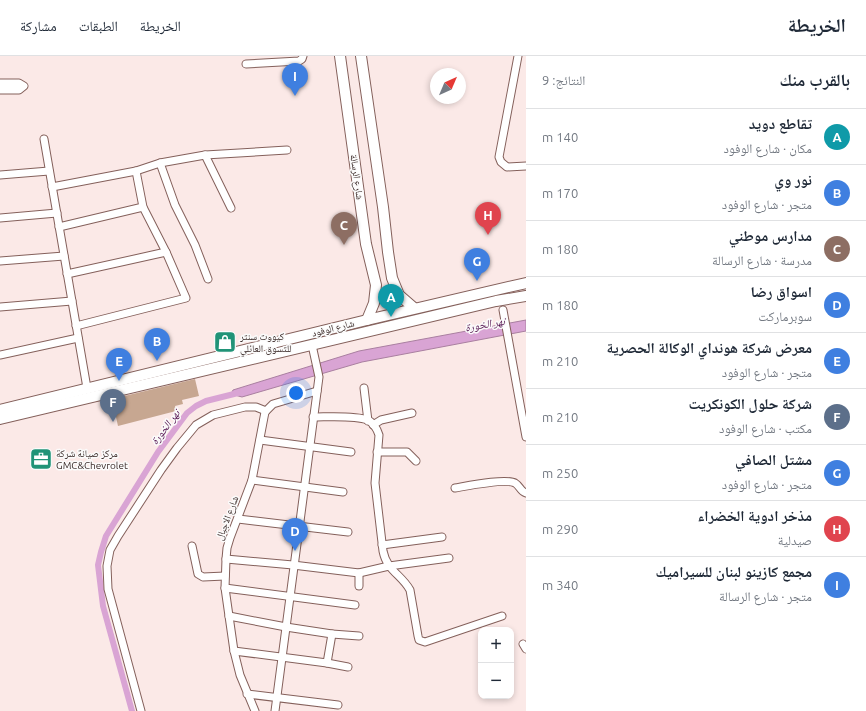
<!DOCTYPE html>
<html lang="ar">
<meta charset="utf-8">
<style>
:root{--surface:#fff;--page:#f2f2f3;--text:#1f2937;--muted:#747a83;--line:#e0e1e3;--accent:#2563eb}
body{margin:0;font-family:Ubuntu,"Noto Naskh Arabic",sans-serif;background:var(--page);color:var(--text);direction:rtl}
.controls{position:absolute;right:12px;bottom:12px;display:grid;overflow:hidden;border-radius:8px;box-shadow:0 2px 6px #0003}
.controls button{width:36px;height:36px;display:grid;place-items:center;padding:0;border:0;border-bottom:1px solid var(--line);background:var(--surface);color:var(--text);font:20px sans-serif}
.compass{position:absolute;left:430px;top:12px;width:36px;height:36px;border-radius:50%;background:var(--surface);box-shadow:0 2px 6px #0003;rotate:44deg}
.you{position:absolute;left:296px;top:337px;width:14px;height:14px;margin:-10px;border:3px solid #fff;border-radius:50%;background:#1a73e8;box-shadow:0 0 0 6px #1a73e833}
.badge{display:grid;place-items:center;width:26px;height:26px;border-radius:50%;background:var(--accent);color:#fff;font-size:13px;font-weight:700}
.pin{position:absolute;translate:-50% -33px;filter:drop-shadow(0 1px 2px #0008)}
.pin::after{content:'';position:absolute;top:21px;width:14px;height:12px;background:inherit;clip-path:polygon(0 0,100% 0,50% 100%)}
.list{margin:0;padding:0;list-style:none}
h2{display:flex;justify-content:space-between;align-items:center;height:52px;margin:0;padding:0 16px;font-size:17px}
h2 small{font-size:13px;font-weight:400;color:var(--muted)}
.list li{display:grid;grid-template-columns:26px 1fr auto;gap:12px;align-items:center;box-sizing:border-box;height:56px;padding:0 16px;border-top:1px solid var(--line)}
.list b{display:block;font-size:15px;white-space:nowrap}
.list p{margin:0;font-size:13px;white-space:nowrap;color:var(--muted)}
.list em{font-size:13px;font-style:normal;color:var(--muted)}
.map{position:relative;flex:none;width:526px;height:655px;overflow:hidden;direction:ltr}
header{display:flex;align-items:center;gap:24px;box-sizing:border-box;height:56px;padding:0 20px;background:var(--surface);border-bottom:1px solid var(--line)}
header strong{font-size:19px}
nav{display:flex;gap:22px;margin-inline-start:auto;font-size:14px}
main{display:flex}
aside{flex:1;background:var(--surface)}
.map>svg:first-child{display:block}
</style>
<header>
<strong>الخريطة</strong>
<nav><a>الخريطة</a><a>الطبقات</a><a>مشاركة</a></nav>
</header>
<main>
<aside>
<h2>بالقرب منك<small>النتائج: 9</small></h2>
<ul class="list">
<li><span class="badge" style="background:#0f9aa8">A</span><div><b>تقاطع دويد</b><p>مكان · شارع الوفود</p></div><em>140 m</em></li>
<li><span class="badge" style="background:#3f7fe0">B</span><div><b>نور وي</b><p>متجر · شارع الوفود</p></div><em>170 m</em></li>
<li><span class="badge" style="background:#8d6e63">C</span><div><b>مدارس موطني</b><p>مدرسة · شارع الرسالة</p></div><em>180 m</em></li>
<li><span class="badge" style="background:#3f7fe0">D</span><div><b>اسواق رضا</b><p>سوبرماركت</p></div><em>180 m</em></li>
<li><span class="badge" style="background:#3f7fe0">E</span><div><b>معرض شركة هونداي الوكالة الحصرية</b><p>متجر · شارع الوفود</p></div><em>210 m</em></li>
<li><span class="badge" style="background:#5c6f8a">F</span><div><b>شركة حلول الكونكريت</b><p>مكتب · شارع الوفود</p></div><em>210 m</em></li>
<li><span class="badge" style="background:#3f7fe0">G</span><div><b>مشتل الصافي</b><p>متجر · شارع الوفود</p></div><em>250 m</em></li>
<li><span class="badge" style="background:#e0444e">H</span><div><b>مذخر ادوية الخضراء</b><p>صيدلية</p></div><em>290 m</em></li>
<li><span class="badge" style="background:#3f7fe0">I</span><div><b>مجمع كازينو لبنان للسيراميك</b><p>متجر · شارع الرسالة</p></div><em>340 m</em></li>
</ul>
</aside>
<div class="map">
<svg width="526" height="655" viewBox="0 0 526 655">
<rect width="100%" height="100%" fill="#fbe9e7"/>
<polygon fill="#d9a4d4" stroke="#a97fa0" points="526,264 526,275 362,306 242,341 231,338 233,334 359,295"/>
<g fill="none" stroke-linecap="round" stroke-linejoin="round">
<polyline stroke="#d9a4d4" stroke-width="6" points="132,655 103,550 98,509 101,496 106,480 158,396 187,357 196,350 206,345 238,337"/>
</g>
<polygon fill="#c7a791" points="195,323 199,340 182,344 183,348 175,350 176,355 118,370 112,343"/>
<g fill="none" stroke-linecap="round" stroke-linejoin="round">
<g stroke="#84605b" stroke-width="9">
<g id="minor">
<polyline points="518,0 499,101 501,106 507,111 526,110"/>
<polyline points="246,8 299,5 302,3 303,0"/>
<polyline points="0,27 19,27 24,30 19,34 0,34"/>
<polyline points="44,83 87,332"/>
<polyline points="205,99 231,152"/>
<polyline points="160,107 175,149 195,189 208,223"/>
<polyline points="0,119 49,115"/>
<polyline points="52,131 136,115 160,107 205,99 287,94"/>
<polyline points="0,162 57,157"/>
<polyline points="59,171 143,151"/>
<polyline points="0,205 64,200"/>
<polyline points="67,218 166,196"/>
<polyline points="0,251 72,245"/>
<polyline points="503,254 526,381"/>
<polyline points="76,270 186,242 166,196 143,151 136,115"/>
<polyline points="0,299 78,282"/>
<polyline points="364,332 368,365"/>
<path d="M313 361C328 361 354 359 368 364 374 367 377 373 379 379L375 427 383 495C387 515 401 518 410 534L418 580 419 584 425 586 502 560"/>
<polyline points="373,369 381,364 412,357"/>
<polyline points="260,384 351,396"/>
<polyline points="377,396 407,396 416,405"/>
<polyline points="252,424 343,436"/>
<path d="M455 432C467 430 506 422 515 427 520 430 520 435 526 437"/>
<polyline points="238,463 348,476"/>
<polyline points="382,489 442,481"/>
<polyline points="192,490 198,518 203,521 225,520"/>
<polyline points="226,503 293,509 359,517 389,510 449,502"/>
<polyline points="359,517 359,530"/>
<polyline points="225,532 355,549"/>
<polyline points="229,560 286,571 332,578 327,607"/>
<polyline points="332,578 359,580"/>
<polyline points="523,588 526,593"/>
<polyline points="234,595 327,607 348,611"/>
<polyline points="247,638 338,649"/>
<polyline points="141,655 108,533 107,510 110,494 118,480 161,414 177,392 196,369 213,359 245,351 256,351 266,355"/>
<polyline points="255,655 240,619 234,595 225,532 226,503 227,492 230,482 252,424 265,356 273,348 317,335"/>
<polyline points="275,655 319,321 312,289"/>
</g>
</g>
<g stroke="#84605b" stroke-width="12">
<g id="primary">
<polyline points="340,0 366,188 376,229 374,247 367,264"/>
<polyline points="361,0 383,151 388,196 392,222 399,239 414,252"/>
<polyline points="0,354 367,264 526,227"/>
<polyline points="0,363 496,245 526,240"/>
</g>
</g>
<use href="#minor" stroke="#fff" stroke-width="7"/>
<use href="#primary" stroke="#fff" stroke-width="10"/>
</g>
<defs>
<g id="shop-square" transform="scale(1.15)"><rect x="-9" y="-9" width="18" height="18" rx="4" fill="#209377" stroke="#fbfbfb"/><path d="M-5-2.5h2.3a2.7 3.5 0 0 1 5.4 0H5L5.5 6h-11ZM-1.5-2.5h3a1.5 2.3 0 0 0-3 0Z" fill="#fff"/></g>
<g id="office-square" transform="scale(1.15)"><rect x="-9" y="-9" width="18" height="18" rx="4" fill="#209377" stroke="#fbfbfb"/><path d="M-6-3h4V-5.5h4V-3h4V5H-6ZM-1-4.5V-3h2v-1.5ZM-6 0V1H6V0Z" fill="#fff"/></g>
</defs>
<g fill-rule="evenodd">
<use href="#shop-square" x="225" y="286"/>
<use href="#office-square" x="41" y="403"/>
</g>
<g text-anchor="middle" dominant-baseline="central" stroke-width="3" stroke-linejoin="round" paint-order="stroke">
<g font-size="10" fill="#392927" stroke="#fbfbfb">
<text transform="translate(357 121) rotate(82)">شارع الرسالة</text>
<text transform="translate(333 272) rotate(-14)">شارع الوفود</text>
<text transform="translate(227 462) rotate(-69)">شارع الاجبال</text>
</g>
<g font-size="10" fill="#392927" stroke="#fbfbfb" text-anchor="start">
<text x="240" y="280">كيووت سنتر<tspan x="240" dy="12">للتسوق العائلي</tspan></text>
<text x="56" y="397">مركز صيانة شركة<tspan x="56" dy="12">GMC&amp;Chevrolet</tspan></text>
</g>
<g font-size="11" font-style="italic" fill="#591a55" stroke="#fbfbfb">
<text transform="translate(485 268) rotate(-10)">نهر الخورة</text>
<text transform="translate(165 371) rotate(-53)">نهر الخورة</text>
</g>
</g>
</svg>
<div class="controls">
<button>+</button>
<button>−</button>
</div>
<svg class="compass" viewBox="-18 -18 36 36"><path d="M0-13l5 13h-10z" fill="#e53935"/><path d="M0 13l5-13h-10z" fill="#747a83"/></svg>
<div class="you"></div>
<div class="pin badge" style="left:391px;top:261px;background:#0f9aa8">A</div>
<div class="pin badge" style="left:157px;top:305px;background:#3f7fe0">B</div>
<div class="pin badge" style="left:344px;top:189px;background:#8d6e63">C</div>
<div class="pin badge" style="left:295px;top:495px;background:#3f7fe0">D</div>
<div class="pin badge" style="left:119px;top:325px;background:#3f7fe0">E</div>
<div class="pin badge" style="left:113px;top:366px;background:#5c6f8a">F</div>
<div class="pin badge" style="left:477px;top:225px;background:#3f7fe0">G</div>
<div class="pin badge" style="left:488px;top:179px;background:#e0444e">H</div>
<div class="pin badge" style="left:295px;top:40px;background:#3f7fe0">I</div>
</div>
</main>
